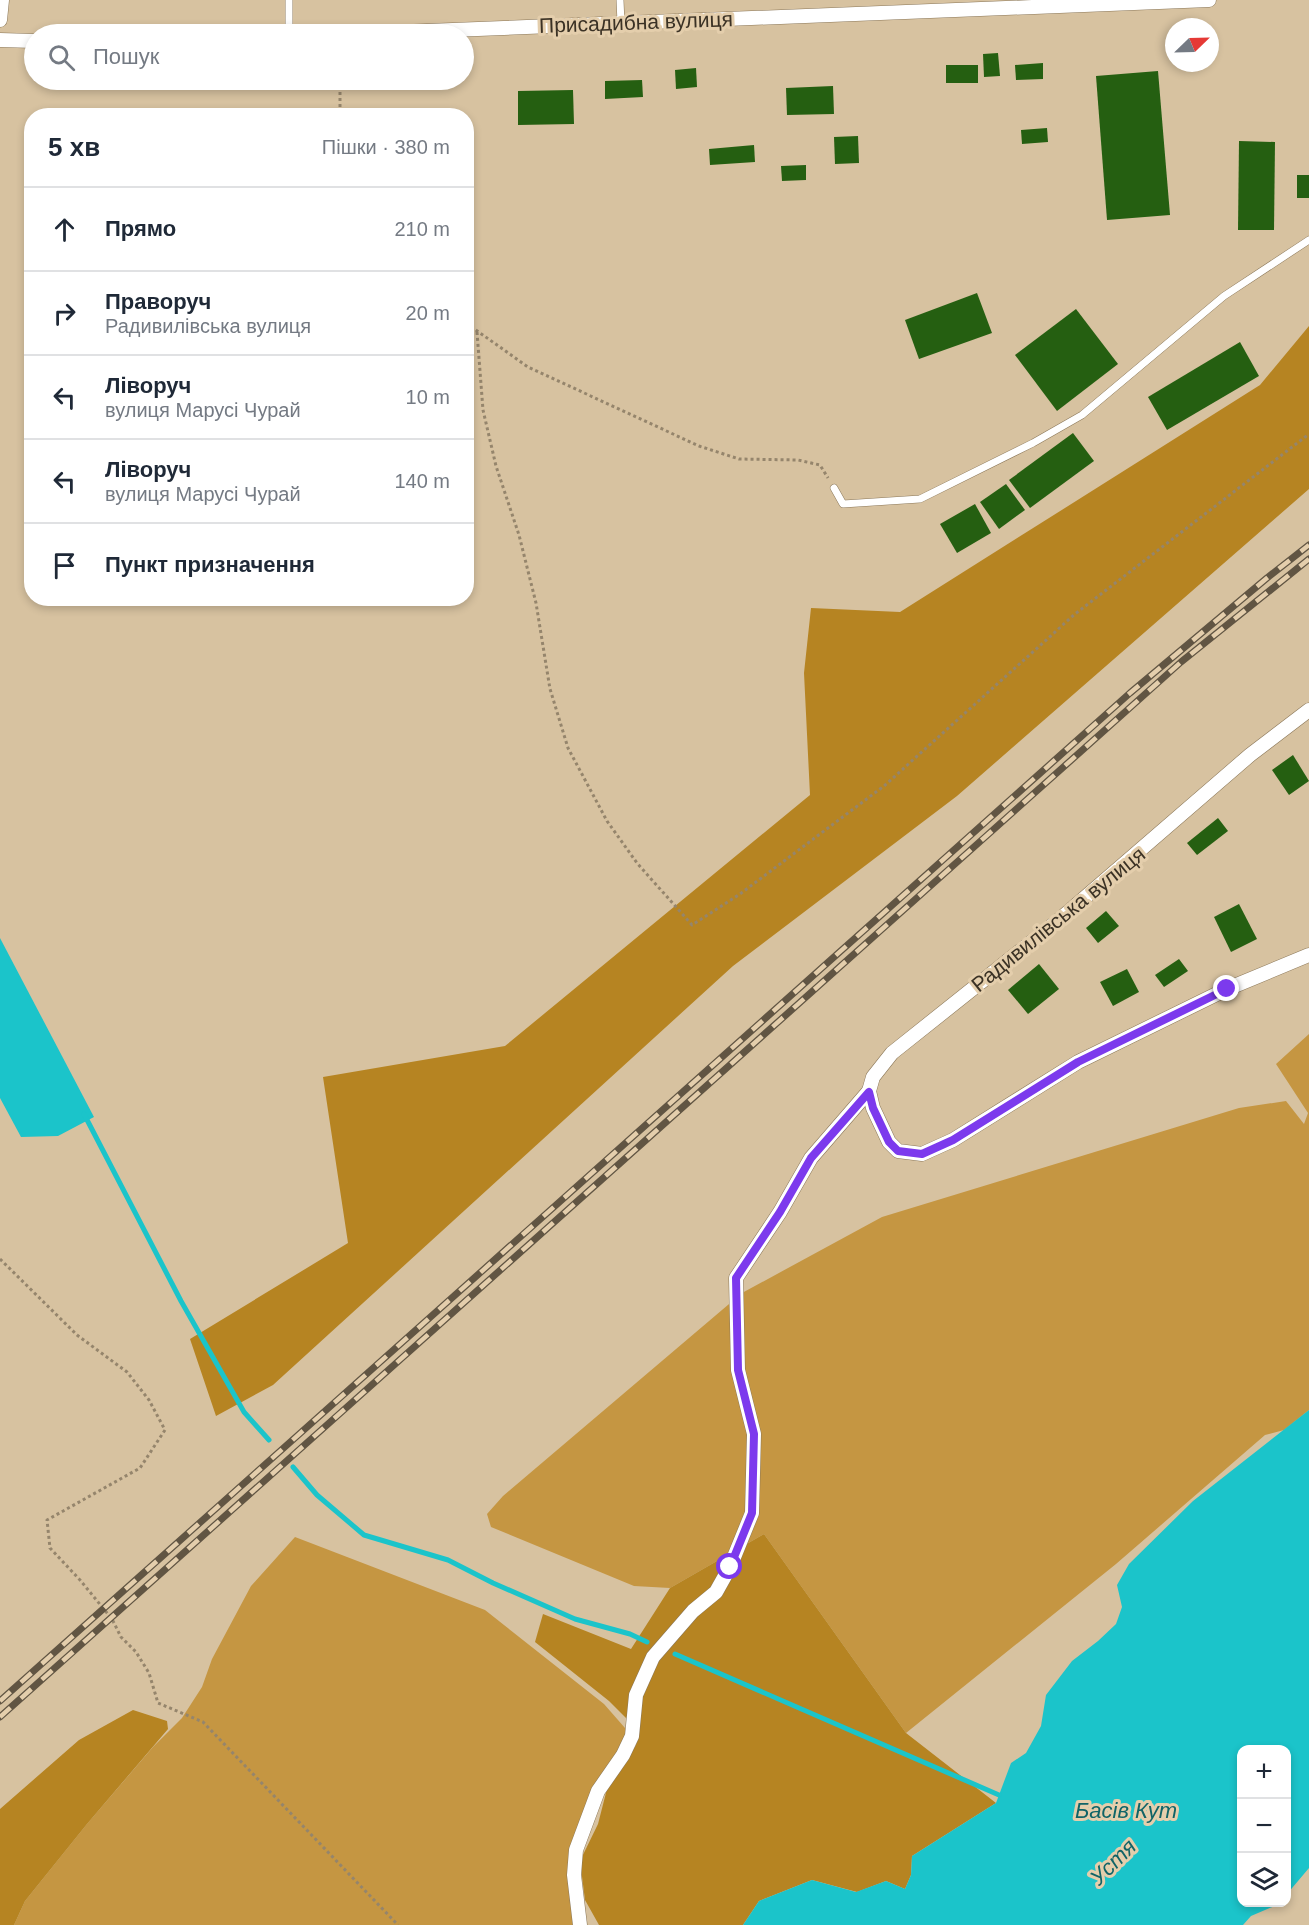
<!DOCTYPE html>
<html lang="uk">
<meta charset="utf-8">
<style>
:root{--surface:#fff;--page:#f2f2f3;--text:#1f2937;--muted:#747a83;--line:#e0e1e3}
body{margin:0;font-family:Arial,sans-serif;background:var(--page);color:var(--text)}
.controls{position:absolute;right:18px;bottom:18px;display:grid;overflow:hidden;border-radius:12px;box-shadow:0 3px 9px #0003}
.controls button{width:54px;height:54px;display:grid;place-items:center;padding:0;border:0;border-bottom:2px solid var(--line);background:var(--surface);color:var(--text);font:30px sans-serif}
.compass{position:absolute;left:1165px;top:18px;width:54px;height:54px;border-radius:50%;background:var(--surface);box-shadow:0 3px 9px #0003;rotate:67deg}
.stop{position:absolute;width:18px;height:18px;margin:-14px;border:4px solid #7c3aed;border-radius:50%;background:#fff}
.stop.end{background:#7c3aed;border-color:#fff;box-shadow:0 2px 6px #0008}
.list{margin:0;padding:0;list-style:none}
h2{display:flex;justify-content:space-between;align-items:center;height:78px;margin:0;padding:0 24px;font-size:26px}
h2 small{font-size:20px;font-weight:400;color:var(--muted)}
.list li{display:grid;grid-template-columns:39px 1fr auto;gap:18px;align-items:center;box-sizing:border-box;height:84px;padding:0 24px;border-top:2px solid var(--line)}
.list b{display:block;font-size:22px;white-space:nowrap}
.list p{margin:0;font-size:20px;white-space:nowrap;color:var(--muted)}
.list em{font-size:20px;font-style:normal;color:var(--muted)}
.icon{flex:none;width:33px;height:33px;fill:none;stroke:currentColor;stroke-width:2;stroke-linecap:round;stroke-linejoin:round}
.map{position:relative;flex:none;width:1309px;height:1925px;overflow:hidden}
.search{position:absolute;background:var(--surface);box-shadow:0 3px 9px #0003;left:24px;top:24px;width:450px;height:66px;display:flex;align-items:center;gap:15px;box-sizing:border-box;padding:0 21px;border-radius:33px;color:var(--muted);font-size:22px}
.panel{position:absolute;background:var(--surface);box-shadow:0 3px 9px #0003;left:24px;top:108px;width:450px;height:498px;border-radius:24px}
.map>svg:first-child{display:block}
</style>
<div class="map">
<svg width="1309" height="1925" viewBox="0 0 1309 1925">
<rect width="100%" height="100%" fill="#d7c2a0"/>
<g fill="#c59642">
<polygon points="1309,1034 1309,1410 1284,1430 1265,1435 1116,1564 906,1733 764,1534 670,1588 634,1586 491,1527 487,1514 503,1496 742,1293 882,1217 1239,1108 1286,1101 1304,1124 1308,1113 1276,1064"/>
<polygon points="295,1537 485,1610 604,1704 632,1736 576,1850 580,1925 14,1925 25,1901 87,1824 153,1747 182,1718 202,1687 212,1659 251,1586"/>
</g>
<g fill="#b68422">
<polygon points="1309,326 1309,489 957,796 733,966 273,1385 216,1416 190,1339 348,1243 323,1077 505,1046 810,795 804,673 811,608 900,612 1260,385"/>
<polygon points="764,1534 906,1733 996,1803 912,1856 911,1875 905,1889 886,1881 857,1892 812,1880 759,1901 743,1925 599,1925 585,1900 580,1861 598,1824 608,1785 636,1745 638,1730 609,1701 535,1642 543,1614 631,1649 670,1588"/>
<polygon points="133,1710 167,1721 168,1729 87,1824 25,1901 14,1925 0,1925 0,1809 79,1740"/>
</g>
<g fill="#1bc4ca">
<polygon points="0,938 94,1117 58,1136 21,1137 0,1098"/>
<polygon points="1309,1410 1309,1868 1287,1894 1286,1750 1242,1750 1242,1902 1279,1903 1277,1905 1251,1916 1243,1925 743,1925 759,1901 812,1880 856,1892 886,1881 905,1889 911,1875 912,1856 996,1803 1011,1763 1026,1753 1041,1726 1046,1695 1072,1661 1098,1641 1116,1624 1122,1607 1117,1585 1129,1564 1193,1501"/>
</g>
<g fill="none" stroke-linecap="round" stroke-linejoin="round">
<g stroke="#1bc4ca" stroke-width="5">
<polyline points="84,1114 181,1301 244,1412 269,1440"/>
<polyline points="293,1467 317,1495 364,1535 448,1560 493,1583 575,1619 630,1634 647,1642"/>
<polyline points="675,1654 999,1795"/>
</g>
</g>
<g fill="#255f11">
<polygon points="998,53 1000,76 984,77 983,54"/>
<polygon points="1043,63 1043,79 1016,80 1015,65"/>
<rect x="946" y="65" width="32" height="18"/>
<polygon points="696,68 697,87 676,89 675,70"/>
<polygon points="1158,71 1170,215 1107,220 1096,76"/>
<polygon points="642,80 643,97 605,99 605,81"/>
<polygon points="833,86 834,114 787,115 786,88"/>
<polygon points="573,90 574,124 518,125 518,91"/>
<polygon points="1047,128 1048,142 1022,144 1021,130"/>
<polygon points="858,136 859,163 835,164 834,137"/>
<polygon points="1239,141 1275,142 1274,230 1238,230"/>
<polygon points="754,145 755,162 710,165 709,149"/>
<polygon points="806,165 806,180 782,181 781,166"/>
<rect x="1297" y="175" width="12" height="23"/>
<polygon points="977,293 992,333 919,359 905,320"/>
<polygon points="1076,309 1118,364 1057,411 1015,355"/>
<polygon points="1240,342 1259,376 1167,430 1148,397"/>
<polygon points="1073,433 1094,461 1030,508 1009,480"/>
<polygon points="1006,484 1025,510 999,529 980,502"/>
<polygon points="975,504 991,533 957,553 940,524"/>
<polygon points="1293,755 1309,781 1289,795 1272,770"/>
<polygon points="1218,818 1228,831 1197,855 1187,843"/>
<polygon points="1239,904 1257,939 1231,952 1214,917"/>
<polygon points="1106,911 1119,926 1098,943 1086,928"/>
<polygon points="1179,959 1188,971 1164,987 1155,975"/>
<polygon points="1039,964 1059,989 1028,1014 1008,990"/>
<polygon points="1127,969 1139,992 1113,1006 1100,982"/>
</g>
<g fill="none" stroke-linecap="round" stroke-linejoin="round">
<g stroke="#8b7758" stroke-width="8">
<g id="lane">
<polyline points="289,0 289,32"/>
<polyline points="620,0 621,23"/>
<polyline points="834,488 843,504 920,499 1033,443 1082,415 1224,296 1309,240"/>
</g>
</g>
<g stroke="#8b7758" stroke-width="15">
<g id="street">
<polyline points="0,20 2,0"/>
<polyline points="244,34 289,32 332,34"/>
<polyline points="350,34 1209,0"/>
<polyline points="0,40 34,41"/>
<polyline points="1309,710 1250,755 1059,920 892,1053 873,1077 869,1091 873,1108 889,1142 898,1151 922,1154 953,1140 1078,1062 1227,989 1309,955"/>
<polyline points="580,1925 574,1875 576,1850 598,1791 623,1755 632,1736 636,1695 653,1657 693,1611 716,1592 730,1567 752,1513 754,1434 738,1370 736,1278 780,1212 811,1158 869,1091"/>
</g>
</g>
<g stroke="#95856c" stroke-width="3" stroke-dasharray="3 3" stroke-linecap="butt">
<polyline points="340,80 340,116"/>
<polyline points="466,323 528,367 699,446 739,459 798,460 820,465 828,478"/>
<polyline points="477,332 483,410 496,466 519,535 536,603 550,689 568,748 607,821 637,863 692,925 740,894 884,786 1075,614 1309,434"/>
<polyline points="0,1259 77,1335 127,1372 149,1400 165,1430 140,1468 47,1520 50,1548 80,1580 112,1619 121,1637 136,1652 149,1673 158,1703 203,1722 398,1925"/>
</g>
<use href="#lane" stroke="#fff" stroke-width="7"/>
<use href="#street" stroke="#fff" stroke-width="14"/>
<g stroke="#615543" stroke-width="7">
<g id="rail">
<polyline points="0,1701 1130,693 1267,578 1309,545"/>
<polyline points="0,1717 1181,662 1309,559"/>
</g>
</g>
<use href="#rail" stroke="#e4ceac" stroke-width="4.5" stroke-dasharray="14" stroke-linecap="butt"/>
</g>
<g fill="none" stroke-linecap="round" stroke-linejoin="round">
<polyline stroke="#7c3aed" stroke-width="8" points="730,1567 752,1513 754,1434 738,1370 736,1278 780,1212 811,1158 869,1092 873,1108 889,1142 898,1151 922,1154 953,1140 1078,1062 1227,989"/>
</g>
<g text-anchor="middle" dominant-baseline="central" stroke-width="6" stroke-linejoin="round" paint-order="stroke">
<g font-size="21" fill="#3b3225" stroke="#e4ceac">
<text transform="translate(636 22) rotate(-2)">Присадибна вулиця</text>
<text transform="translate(1058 919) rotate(-39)">Радивилівська вулиця</text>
</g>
<g font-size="22" font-style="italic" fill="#106467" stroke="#e4ceac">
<text x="1126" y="1810">Басів Кут</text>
<text transform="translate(1113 1862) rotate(-45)">Устя</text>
</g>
</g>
</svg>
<div class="controls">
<button>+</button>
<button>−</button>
<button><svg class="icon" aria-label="layers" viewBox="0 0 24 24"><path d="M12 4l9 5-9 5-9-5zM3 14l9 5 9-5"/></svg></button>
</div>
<svg class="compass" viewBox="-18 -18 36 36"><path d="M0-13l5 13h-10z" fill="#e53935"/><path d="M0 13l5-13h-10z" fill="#747a83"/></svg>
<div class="stop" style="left:730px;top:1567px"></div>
<div class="stop end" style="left:1227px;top:989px"></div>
<div class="search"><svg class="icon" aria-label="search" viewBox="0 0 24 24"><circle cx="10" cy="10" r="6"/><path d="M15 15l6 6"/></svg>Пошук</div>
<section class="panel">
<h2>5 хв<small>Пішки · 380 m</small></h2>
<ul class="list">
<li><svg class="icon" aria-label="ahead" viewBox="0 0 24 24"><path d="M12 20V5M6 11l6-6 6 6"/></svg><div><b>Прямо</b></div><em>210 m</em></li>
<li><svg class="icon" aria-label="right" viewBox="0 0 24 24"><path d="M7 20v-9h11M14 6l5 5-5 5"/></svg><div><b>Праворуч</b><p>Радивилівська вулиця</p></div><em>20 m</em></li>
<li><svg class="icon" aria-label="left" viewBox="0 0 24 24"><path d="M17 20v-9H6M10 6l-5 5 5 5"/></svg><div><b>Ліворуч</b><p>вулиця Марусі Чурай</p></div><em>10 m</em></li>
<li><svg class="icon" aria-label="left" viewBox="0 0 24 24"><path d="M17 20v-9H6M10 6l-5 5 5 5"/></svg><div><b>Ліворуч</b><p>вулиця Марусі Чурай</p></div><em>140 m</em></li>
<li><svg class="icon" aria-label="arrive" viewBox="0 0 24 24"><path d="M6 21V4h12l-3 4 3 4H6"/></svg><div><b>Пункт призначення</b></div></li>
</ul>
</section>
</div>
